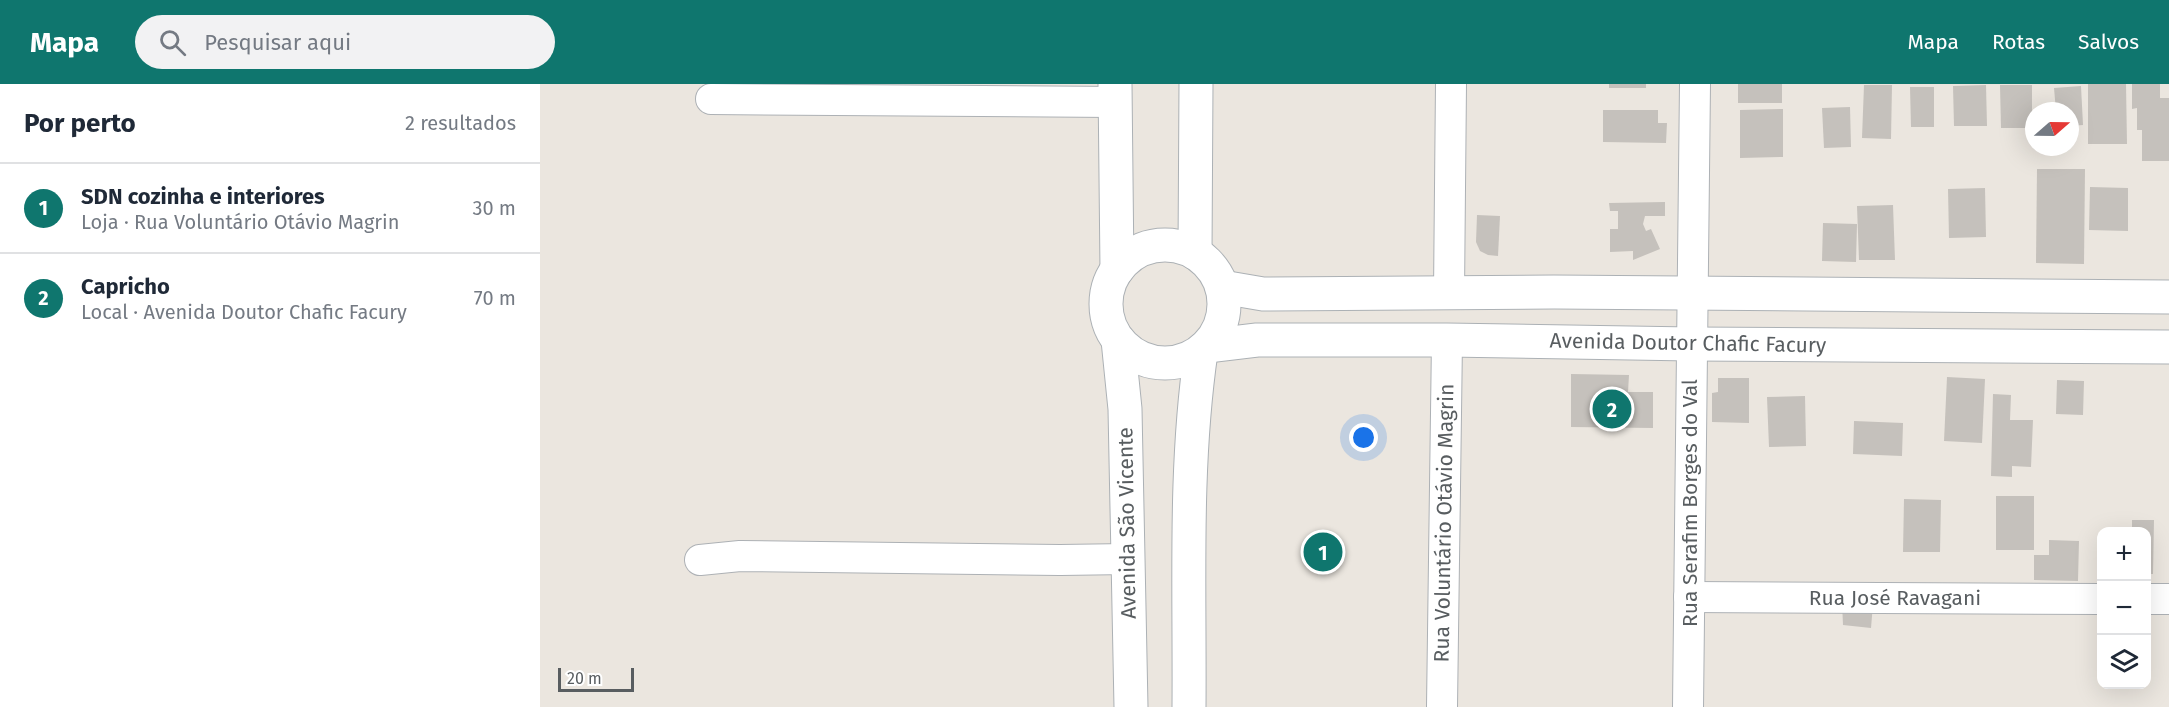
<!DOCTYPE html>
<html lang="pt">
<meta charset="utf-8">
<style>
:root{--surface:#fff;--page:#f2f2f3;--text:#1f2937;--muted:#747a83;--line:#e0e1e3;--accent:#0f766e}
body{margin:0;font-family:"Fira Sans",sans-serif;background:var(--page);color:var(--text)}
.controls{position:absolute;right:18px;bottom:18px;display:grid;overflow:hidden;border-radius:12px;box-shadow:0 6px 24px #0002}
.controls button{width:54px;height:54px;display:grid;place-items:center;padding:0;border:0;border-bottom:2px solid var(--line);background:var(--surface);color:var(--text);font:30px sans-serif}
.compass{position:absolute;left:1485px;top:18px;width:54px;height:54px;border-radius:50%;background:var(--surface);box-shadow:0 6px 24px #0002;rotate:70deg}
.scale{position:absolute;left:18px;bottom:15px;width:76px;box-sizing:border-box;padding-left:6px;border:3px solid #585d60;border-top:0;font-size:16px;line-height:21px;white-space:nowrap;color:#585d60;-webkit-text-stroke:4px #fff;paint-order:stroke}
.you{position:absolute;left:824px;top:354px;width:21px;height:21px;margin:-15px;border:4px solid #fff;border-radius:50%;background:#1a73e8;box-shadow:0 0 0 9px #1a73e833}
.badge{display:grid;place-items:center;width:39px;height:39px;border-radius:50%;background:var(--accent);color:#fff;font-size:20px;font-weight:700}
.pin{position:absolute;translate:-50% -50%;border:3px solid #fff;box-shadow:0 2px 6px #0006}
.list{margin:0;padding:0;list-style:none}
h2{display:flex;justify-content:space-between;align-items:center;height:78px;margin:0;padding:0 24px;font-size:26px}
h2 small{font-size:20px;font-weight:400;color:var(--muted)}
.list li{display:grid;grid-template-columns:39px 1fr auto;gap:18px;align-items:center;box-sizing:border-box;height:90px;padding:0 24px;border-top:2px solid var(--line)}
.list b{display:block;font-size:22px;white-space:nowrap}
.list p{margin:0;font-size:20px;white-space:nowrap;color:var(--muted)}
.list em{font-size:20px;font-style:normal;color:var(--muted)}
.icon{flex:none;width:33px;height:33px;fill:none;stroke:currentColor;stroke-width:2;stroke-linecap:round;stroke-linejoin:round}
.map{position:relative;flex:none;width:1629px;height:623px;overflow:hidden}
header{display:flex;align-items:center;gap:36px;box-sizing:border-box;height:84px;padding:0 30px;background:var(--accent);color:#fff}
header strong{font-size:28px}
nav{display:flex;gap:33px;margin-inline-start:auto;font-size:21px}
.search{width:420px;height:54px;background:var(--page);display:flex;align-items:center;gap:15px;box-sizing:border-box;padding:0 21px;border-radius:33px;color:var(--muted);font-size:22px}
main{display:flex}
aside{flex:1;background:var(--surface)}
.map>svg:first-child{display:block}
</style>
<header>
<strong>Mapa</strong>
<div class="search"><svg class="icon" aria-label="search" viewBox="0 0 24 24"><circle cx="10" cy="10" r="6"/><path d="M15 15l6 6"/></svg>Pesquisar aqui</div>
<nav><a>Mapa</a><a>Rotas</a><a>Salvos</a></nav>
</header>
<main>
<aside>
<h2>Por perto<small>2 resultados</small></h2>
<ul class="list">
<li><span class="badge">1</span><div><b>SDN cozinha e interiores</b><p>Loja · Rua Voluntário Otávio Magrin</p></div><em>30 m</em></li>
<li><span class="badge">2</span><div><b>Capricho</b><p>Local · Avenida Doutor Chafic Facury</p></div><em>70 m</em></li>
</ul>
</aside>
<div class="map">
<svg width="1629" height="623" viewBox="0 0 1629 623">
<rect width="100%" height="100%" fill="#ebe6df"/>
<g fill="#c5c1bc">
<rect x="1069" y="0" width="37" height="4"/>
<rect x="1198" y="0" width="44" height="19"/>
<polygon points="1548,0 1586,0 1587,60 1548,60"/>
<polygon points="1592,0 1620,0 1620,14 1629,14 1629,77 1602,77 1602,46 1597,46 1597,24 1592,25"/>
<polygon points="1324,1 1352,1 1351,55 1322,54"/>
<polygon points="1446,1 1447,42 1414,42 1413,2"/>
<polygon points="1460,1 1492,1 1492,44 1461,44"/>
<polygon points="1541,2 1543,41 1530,42 1530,27 1516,27 1514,4"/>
<polygon points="1370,3 1394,3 1394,43 1371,43"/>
<polygon points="1310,23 1311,63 1284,64 1282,24"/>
<polygon points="1243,25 1243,73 1200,74 1200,26"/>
<polygon points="1063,26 1118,26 1118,39 1127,39 1126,59 1063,58"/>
<polygon points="1497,85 1545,85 1544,180 1496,179"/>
<polygon points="1550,103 1588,104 1588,147 1549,146"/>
<polygon points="1445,104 1446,153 1409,154 1408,105"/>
<polygon points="1125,118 1125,132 1105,132 1103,140 1106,147 1111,145 1120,165 1093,176 1093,167 1070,168 1070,145 1078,145 1078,127 1070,127 1069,119"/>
<polygon points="1353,121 1355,176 1319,176 1317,122"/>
<polygon points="937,131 960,132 958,172 948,171 940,167 936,158"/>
<polygon points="1283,139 1317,140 1316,178 1282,177"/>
<polygon points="1031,290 1089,291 1088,308 1113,308 1113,344 1031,343"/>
<polygon points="1407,293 1445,295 1442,359 1404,357"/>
<polygon points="1178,294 1209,294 1209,339 1172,338 1172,309 1178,308"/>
<polygon points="1517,296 1544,297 1543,331 1516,330"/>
<polygon points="1453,310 1471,311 1470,336 1493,336 1491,383 1472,382 1472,393 1451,392"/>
<polygon points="1265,312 1266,362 1229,363 1227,313"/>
<polygon points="1314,337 1363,339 1362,372 1313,370"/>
<rect x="1456" y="412" width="38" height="54"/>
<polygon points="1364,415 1401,416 1400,468 1363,468"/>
<polygon points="1592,436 1614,436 1613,490 1606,490 1606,448 1592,448"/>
<polygon points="1509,456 1539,457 1538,497 1494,496 1494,471 1509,471"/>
<polygon points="1302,518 1333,520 1331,544 1303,541"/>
</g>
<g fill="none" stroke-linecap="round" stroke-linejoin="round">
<g stroke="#adb1b5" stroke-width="32">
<g id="minor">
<polyline points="171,15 575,18"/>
<polyline points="909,209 911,0"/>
<polyline points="160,476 200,472 520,476 588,475"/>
<polyline points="1149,513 1562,515"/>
<polyline points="1606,515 1629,515"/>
<polyline points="902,623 907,256"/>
<polyline points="1148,623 1155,0"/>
</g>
</g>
<g stroke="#acb1b5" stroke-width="35">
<g id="secondary">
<polyline points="575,0 577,186"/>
<circle cx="625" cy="220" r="59"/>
<polyline points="655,169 656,0"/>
<polyline points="682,203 723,210 1014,208 1629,213"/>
<polyline points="578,256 585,325 591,623"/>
<polyline points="667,262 717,256 907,256 1151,260 1629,263"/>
<path d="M649 623C650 505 644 385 661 268"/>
</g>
</g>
<use href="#minor" stroke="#fff" stroke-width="30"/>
<use href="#secondary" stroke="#fff" stroke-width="33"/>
</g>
<g text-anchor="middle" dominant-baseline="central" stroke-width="5" stroke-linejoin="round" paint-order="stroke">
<g font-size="21" fill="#585d60" stroke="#fff">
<text transform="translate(1148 259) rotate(1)">Avenida Doutor Chafic Facury</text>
<text transform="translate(1150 419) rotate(-90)">Rua Serafim Borges do Val</text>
<text transform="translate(587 439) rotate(-91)">Avenida São Vicente</text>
<text transform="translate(904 439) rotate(-89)">Rua Voluntário Otávio Magrin</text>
<text x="1355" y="514">Rua José Ravagani</text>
</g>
</g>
</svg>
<div class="controls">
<button>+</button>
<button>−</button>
<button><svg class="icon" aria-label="layers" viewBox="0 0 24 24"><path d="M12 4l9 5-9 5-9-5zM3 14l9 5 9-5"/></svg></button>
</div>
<svg class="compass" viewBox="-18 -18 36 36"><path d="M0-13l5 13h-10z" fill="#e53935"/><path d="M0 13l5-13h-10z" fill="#747a83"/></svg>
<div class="scale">20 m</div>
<div class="you"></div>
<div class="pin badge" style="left:783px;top:468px">1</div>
<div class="pin badge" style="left:1072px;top:325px">2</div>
</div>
</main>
